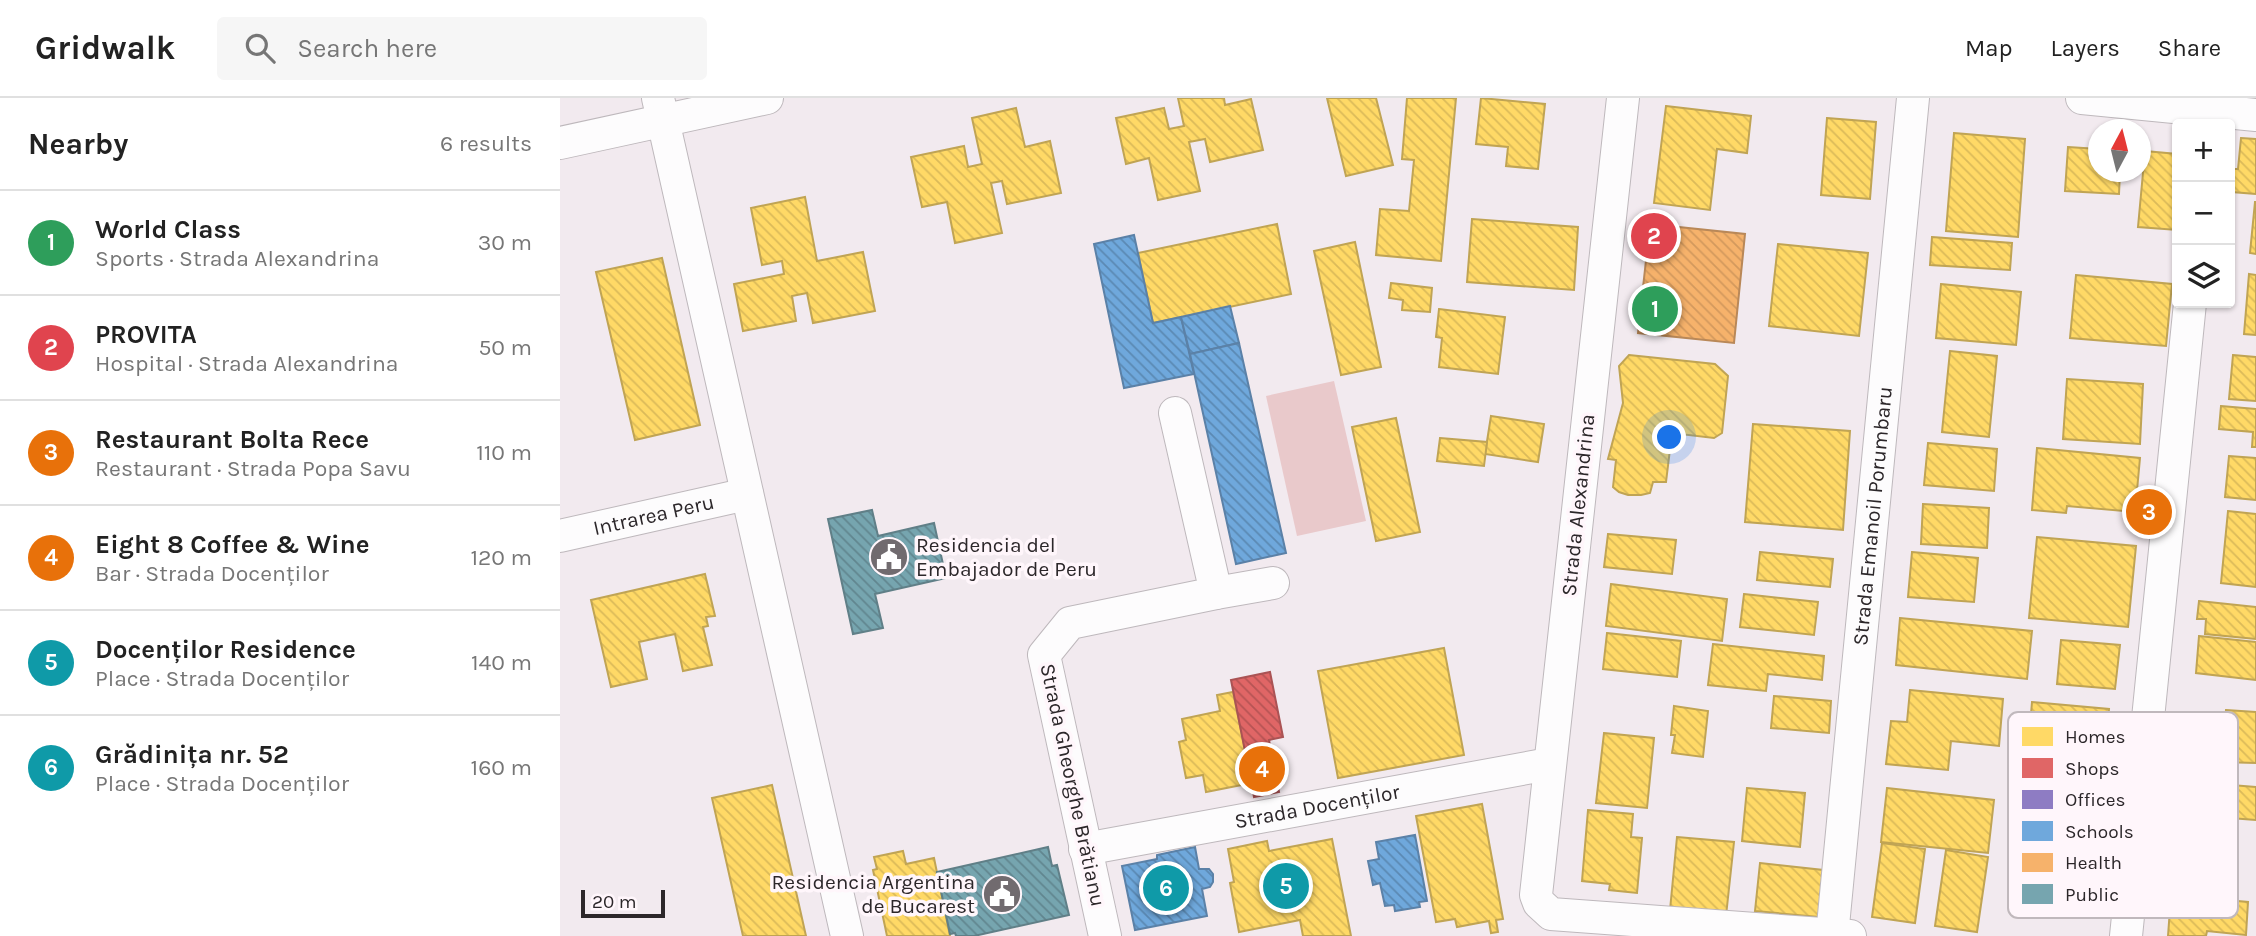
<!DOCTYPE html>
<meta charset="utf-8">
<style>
:root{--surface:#fff;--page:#f6f6f6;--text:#222;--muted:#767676;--line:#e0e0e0;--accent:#0f766e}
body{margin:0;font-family:Karla,sans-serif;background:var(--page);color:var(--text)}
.controls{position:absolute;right:21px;top:21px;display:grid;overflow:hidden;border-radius:7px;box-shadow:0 2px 5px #0004}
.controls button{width:63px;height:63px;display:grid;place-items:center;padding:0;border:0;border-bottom:2px solid var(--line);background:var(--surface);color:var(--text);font:35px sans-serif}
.compass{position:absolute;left:1528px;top:21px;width:63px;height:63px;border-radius:50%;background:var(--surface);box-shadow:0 2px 5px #0004;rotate:7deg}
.scale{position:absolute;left:21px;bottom:18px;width:84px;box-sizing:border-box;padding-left:7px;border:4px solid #2c272a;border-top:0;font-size:19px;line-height:24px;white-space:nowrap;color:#2c272a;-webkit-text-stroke:5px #fff6fb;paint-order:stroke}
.you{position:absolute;left:1110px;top:340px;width:24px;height:24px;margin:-18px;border:5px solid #fff;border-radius:50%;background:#1a73e8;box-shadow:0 0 0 10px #1a73e833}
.badge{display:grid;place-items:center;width:46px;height:46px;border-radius:50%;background:var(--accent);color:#fff;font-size:23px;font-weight:700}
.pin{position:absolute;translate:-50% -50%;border:4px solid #fff;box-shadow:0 2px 7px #0006}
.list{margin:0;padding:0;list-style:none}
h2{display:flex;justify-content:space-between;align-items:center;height:91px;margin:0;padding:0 28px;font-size:30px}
h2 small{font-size:23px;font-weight:400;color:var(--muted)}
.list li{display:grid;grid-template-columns:46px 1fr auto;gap:21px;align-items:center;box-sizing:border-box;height:105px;padding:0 28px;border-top:2px solid var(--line)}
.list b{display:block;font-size:26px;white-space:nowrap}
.list p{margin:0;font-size:23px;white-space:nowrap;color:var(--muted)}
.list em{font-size:23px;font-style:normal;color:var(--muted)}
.icon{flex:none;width:38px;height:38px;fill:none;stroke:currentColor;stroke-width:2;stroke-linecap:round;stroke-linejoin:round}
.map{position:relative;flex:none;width:1696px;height:838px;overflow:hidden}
header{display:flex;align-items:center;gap:42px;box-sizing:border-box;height:98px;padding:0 35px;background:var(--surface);border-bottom:2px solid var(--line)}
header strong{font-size:33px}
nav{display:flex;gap:38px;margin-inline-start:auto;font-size:24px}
.search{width:490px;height:63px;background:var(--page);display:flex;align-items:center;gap:18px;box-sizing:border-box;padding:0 24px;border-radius:7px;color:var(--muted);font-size:26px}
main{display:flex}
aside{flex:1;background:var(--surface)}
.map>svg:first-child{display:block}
</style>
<header>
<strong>Gridwalk</strong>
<div class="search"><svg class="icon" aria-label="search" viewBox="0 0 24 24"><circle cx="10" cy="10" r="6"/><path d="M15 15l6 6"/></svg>Search here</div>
<nav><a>Map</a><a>Layers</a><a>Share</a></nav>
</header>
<main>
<aside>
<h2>Nearby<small>6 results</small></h2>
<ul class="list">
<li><span class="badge" style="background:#2e9e5b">1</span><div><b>World Class</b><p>Sports · Strada Alexandrina</p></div><em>30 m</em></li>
<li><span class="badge" style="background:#e0444e">2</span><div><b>PROVITA</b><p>Hospital · Strada Alexandrina</p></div><em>50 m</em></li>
<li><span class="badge" style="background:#e8710a">3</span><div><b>Restaurant Bolta Rece</b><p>Restaurant · Strada Popa Savu</p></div><em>110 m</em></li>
<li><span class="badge" style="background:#e8710a">4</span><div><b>Eight 8 Coffee &amp; Wine</b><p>Bar · Strada Docenților</p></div><em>120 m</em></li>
<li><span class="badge" style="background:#0f9aa8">5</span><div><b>Docenților Residence</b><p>Place · Strada Docenților</p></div><em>140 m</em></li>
<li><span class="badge" style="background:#0f9aa8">6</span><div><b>Grădinița nr. 52</b><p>Place · Strada Docenților</p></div><em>160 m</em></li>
</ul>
</aside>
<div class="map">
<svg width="1696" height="838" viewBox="0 0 1696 838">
<defs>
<pattern id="homes-back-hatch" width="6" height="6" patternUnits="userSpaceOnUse" patternTransform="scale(1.75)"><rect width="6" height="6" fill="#ffd966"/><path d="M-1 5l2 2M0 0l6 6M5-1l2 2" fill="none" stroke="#dbba59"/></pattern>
<pattern id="shops-back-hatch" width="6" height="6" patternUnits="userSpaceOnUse" patternTransform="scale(1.75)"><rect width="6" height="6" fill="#e06666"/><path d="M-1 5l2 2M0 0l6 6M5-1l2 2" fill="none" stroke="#b65454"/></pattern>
<pattern id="schools-back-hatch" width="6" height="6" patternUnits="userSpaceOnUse" patternTransform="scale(1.75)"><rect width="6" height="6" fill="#6fa8dc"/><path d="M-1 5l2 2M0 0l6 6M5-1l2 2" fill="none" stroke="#5b89b3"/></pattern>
<pattern id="health-back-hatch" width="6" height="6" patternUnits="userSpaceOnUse" patternTransform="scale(1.75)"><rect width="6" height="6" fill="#f6b26b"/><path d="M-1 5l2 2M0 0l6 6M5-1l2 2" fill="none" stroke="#d3995d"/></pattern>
<pattern id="public-back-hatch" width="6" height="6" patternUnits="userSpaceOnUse" patternTransform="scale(1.75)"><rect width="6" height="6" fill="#76a5af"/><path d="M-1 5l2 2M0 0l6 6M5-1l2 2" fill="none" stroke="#61868f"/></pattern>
</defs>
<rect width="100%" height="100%" fill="#f2eaef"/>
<polygon fill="#e9c9cb" points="774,283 806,423 737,438 706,298"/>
<g fill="url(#homes-back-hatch)" stroke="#c0a454" stroke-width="2">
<polygon points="618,0 664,0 665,7 691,1 703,52 650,64 645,41 629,44 640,93 598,102 589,60 566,66 556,20 604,10 609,31 624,28"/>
<polygon points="767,0 816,0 833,67 786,78"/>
<polygon points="847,0 896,0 881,163 816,157 820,111 849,113 854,62 842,61"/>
<polygon points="921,0 985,6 978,71 946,68 948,49 916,46"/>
<polygon points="1106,8 1191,18 1187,55 1157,51 1150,112 1094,105"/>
<polygon points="456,10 465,49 490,43 501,95 447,106 442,83 431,85 442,135 395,145 387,104 362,109 351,59 404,48 408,69 422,66 412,20"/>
<polygon points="1267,20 1316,24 1310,101 1261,97"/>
<polygon points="1394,35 1465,41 1458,139 1386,133"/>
<polygon points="1681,40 1696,41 1696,96 1672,94 1674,71 1678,71"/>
<polygon points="1508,49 1538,51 1538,74 1560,74 1559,96 1505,93"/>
<polygon points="1585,53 1617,56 1617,132 1578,129"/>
<polygon points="245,99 257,163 303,154 315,213 253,225 247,195 232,198 236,223 183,233 174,186 224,176 222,163 202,167 191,110"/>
<polygon points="1695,104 1696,104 1696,156 1690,155"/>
<polygon points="912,121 1018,129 1014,192 907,184"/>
<polygon points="717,126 731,196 593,225 578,155"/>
<polygon points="1372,139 1452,145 1450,172 1370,167"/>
<polygon points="795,144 821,269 781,277 754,153"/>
<polygon points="1218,146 1308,155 1299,238 1209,228"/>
<polygon points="102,160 140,327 75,342 36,174"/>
<polygon points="1689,176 1696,177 1696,237 1684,236"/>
<polygon points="1516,177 1612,186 1606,248 1510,240"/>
<polygon points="831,185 872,190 870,214 842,212 843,202 829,200"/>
<polygon points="1381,186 1461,194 1456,247 1376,240"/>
<polygon points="879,211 945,219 938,276 879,269 882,240 876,239"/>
<polygon points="1390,253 1437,258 1429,339 1382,334"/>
<polygon points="1069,257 1155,266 1168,278 1162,335 1154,340 1112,335 1106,384 1093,384 1090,395 1081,397 1068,397 1059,394 1053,389 1056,362 1048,361 1063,305 1059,268"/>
<polygon points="1673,257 1696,259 1696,303 1669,301"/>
<polygon points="1507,281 1583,286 1580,346 1503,341"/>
<polygon points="1661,308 1696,311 1696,349 1692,349 1693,334 1659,331"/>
<polygon points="931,318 984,326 978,364 925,356"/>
<polygon points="836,320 860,434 816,443 792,329"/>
<polygon points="1193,326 1290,333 1283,432 1185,424"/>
<polygon points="880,340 927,344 924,368 877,363"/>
<polygon points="1368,345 1437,351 1434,393 1364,387"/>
<polygon points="1477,350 1580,360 1575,414 1507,408 1506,415 1472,412"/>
<polygon points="1669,358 1696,360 1696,402 1665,399"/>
<polygon points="1363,406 1429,410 1427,450 1361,446"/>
<polygon points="1668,413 1696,416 1696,489 1661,485"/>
<polygon points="1048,436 1116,442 1112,476 1044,469"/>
<polygon points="1477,439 1576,448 1568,529 1469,520"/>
<polygon points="1200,454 1273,461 1270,489 1197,482"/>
<polygon points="1352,454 1418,460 1414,504 1348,499"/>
<polygon points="145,476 155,518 146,519 148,528 143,529 152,567 123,573 115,536 79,544 87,581 51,589 31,502"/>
<polygon points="1051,486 1167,501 1162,543 1046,528"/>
<polygon points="1184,496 1258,504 1254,537 1180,529"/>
<polygon points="1639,503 1696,509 1696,541 1645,536 1646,521 1637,521"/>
<polygon points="1340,520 1472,533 1467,581 1336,567"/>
<polygon points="1047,535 1121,543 1117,579 1043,571"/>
<polygon points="1639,538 1696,544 1696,582 1636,575"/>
<polygon points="1501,542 1560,547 1555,591 1497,586"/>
<polygon points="1153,546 1264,558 1262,582 1208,576 1206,593 1148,587"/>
<polygon points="884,550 904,657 778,680 758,573"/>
<polygon points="1350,592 1443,601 1439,648 1391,643 1388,672 1326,666 1331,623 1347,624"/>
<polygon points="673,594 692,685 646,694 643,677 626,680 619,644 626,642 622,621 660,613 657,597"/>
<polygon points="1214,598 1271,603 1269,635 1211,630"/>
<polygon points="1472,604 1549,611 1547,640 1537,639 1536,652 1459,645 1461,626 1470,628"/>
<polygon points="1114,608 1148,613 1143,659 1112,655 1115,637 1111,637"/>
<polygon points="1666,612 1696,614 1696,665 1661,664"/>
<polygon points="1044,635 1094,640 1087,710 1036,705"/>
<polygon points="1634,684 1696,689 1696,722 1631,717"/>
<polygon points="212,687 246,838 183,838 152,700"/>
<polygon points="1187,690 1245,695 1240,749 1182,743"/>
<polygon points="1327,690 1434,702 1428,755 1321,744"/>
<polygon points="922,706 943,821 936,822 938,834 931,835 929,823 897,829 895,821 876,824 856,718"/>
<polygon points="1028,712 1073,716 1071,739 1082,740 1077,795 1049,792 1050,786 1022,783"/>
<polygon points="1117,739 1174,744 1166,818 1110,812"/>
<polygon points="772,741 791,838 743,838 740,822 679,834 670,785 674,784 668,751 707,743 709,753"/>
<polygon points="1322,745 1365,751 1355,825 1312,819"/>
<polygon points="1386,752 1428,759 1417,834 1375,828"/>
<polygon points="343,753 346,766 374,760 390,838 327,838 313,772 317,771 314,759"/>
<polygon points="1200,765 1263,772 1259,819 1195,813"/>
<polygon points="1611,797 1688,804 1686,837 1647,833 1646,838 1608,838"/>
</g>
<polygon fill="url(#shops-back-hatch)" stroke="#aa5354" stroke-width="2" points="710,574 723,639 709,642 719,694 694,699 671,582"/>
<g fill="url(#schools-back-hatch)" stroke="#5b81a7" stroke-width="2">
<polygon points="574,137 593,225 621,219 634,276 564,290 534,146"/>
<polygon points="670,208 679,245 630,256 621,219"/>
<polygon points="679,245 726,455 676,466 630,256"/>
<polygon points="855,737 867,803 859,804 860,809 835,813 834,807 825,808 820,785 813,787 808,763 819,761 816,744"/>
<polygon points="635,749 639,771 649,771 653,776 653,784 650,789 642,791 647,818 575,832 562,768 597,761 597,757"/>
</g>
<polygon fill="url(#health-back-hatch)" stroke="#b98858" stroke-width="2" points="1090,126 1185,136 1174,245 1078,235"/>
<g fill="url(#public-back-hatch)" stroke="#607f87" stroke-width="2">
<polygon points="312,412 318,438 374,425 386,480 315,496 323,530 293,536 268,421"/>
<polygon points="488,749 492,768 497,767 509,817 414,838 396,838 395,835 390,836 377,774"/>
</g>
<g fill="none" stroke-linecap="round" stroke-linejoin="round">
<g stroke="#beb8bc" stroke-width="34">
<g id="street">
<polyline points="98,0 287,838"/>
<polyline points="1063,0 976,797 979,805 991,816 1290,838"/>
<polyline points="1522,0 1696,17"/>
<polyline points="0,45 207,0"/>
<path id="s1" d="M0 438 187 396"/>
<polyline points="656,495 713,485"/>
<path id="s2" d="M525 751 989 666"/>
<polyline points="545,838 484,557 510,525 656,495 615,315"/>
<path id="s3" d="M1272 838 1353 0"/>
<polyline points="1566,838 1630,205"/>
</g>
</g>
<use href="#street" stroke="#fdfcfd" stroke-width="32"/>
</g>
<defs>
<g id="civic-disc" transform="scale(2.0125)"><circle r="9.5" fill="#716b6f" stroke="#fff6fb"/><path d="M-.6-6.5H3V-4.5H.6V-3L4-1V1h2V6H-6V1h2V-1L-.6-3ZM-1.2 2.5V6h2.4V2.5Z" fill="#fff"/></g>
</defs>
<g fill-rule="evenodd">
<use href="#civic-disc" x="329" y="459"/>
<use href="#civic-disc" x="442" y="796"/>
</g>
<g text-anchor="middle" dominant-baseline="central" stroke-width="7" stroke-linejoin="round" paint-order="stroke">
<g font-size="21" fill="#2c272a" stroke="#fff6fb">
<text transform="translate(1018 407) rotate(-84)">Strada Alexandrina</text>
<text stroke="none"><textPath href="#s1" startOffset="96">Intrarea Peru</textPath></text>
<text stroke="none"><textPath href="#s3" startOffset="422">Strada Emanoil Porumbaru</textPath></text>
<text transform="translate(513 687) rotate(78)">Strada Gheorghe Brătianu</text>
<text stroke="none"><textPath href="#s2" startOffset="236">Strada Docenților</textPath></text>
</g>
<g font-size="21" fill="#2c272a" stroke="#fff6fb" text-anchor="start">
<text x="356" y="447">Residencia del<tspan x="356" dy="24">Embajador de Peru</tspan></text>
<text x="415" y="784" text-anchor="end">Residencia Argentina<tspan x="415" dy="24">de Bucarest</tspan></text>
</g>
</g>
<rect x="1448" y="614" width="230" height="206" rx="10" fill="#fff6fb" stroke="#c0b8bc" stroke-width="2"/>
<rect x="1462" y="629" width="31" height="19" fill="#ffd966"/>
<rect x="1462" y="660" width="31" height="20" fill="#e06666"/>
<rect x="1462" y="692" width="31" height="19" fill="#8e7cc3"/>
<rect x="1462" y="723" width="31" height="20" fill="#6fa8dc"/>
<rect x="1462" y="755" width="31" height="19" fill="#f6b26b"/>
<rect x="1462" y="786" width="31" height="20" fill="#76a5af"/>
<g font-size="19" fill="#2c272a">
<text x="1505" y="645">Homes</text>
<text x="1505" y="677">Shops</text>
<text x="1505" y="708">Offices</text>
<text x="1505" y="740">Schools</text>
<text x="1505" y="771">Health</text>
<text x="1505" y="803">Public</text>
</g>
</svg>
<div class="controls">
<button>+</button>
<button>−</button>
<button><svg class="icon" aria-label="layers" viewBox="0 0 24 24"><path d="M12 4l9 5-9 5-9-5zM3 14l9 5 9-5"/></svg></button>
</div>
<svg class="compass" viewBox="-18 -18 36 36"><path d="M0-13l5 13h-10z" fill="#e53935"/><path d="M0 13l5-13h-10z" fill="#767676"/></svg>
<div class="scale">20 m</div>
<div class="you"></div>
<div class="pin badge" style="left:1095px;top:211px;background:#2e9e5b">1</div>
<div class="pin badge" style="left:1094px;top:138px;background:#e0444e">2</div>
<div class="pin badge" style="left:1589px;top:414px;background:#e8710a">3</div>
<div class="pin badge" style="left:702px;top:671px;background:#e8710a">4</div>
<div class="pin badge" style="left:726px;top:788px;background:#0f9aa8">5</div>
<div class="pin badge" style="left:606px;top:790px;background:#0f9aa8">6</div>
</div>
</main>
